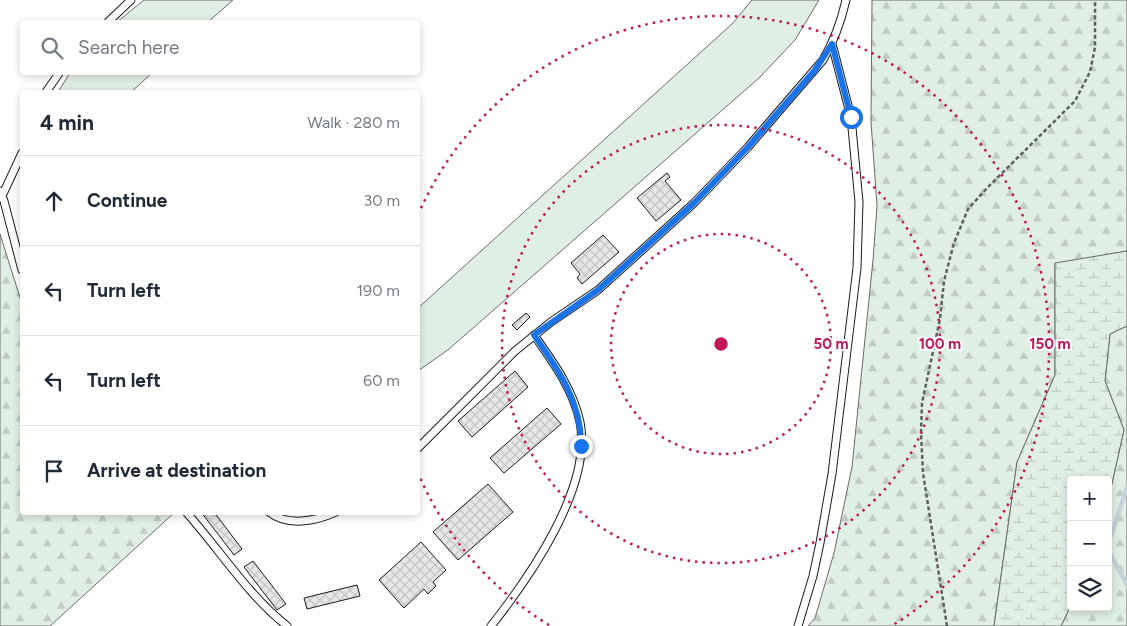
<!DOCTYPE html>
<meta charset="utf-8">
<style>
:root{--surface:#fff;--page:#f6f6f7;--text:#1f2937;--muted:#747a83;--line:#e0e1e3}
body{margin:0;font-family:Figtree,sans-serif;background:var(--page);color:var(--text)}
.controls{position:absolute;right:15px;bottom:15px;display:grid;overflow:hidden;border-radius:5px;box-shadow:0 2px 8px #0003}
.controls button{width:45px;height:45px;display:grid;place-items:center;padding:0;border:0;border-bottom:1px solid var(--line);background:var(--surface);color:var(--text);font:25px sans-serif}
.stop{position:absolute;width:15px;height:15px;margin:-11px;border:4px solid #1a73e8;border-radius:50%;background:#fff}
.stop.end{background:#1a73e8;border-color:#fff;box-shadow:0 1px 5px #0008}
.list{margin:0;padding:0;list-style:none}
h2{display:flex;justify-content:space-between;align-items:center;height:65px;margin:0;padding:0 20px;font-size:21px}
h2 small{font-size:16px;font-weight:400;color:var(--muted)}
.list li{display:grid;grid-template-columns:32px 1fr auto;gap:15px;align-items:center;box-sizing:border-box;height:90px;padding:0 20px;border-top:1px solid var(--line)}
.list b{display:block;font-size:19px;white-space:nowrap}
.list em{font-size:16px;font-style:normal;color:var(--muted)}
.icon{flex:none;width:28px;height:28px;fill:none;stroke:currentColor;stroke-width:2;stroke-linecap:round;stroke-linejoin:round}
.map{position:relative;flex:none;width:1127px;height:626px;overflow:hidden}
.search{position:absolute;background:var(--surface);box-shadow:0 2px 8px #0003;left:20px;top:20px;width:400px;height:55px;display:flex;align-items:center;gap:12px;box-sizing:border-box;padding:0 18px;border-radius:5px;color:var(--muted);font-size:19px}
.panel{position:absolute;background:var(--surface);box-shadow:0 2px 8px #0003;left:20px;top:90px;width:400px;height:425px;border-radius:5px}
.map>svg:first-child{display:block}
</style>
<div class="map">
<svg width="1127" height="626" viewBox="0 0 1127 626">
<defs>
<pattern id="forest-firs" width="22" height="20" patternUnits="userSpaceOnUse" patternTransform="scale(1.25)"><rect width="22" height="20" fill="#e0efe3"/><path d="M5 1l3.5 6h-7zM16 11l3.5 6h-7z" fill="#c0ccc2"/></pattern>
<pattern id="wetland-marsh" width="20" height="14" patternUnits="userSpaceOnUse" patternTransform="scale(1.25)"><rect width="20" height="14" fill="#e0efe3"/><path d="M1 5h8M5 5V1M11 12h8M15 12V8" fill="none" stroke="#c0ccc2"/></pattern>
<pattern id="building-cross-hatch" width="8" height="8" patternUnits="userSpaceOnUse" patternTransform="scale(1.25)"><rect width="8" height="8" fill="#e6e6e6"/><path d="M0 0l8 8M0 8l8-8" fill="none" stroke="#c5c5c5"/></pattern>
</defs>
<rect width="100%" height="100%" fill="#fff"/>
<g fill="#e0efe3" stroke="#6a6a6a">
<polygon points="144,0 233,0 208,22 117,22"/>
<polygon points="752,0 819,0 795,40 759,78 449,349 418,371 418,308 732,24"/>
<polygon points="70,73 70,72 152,73 131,92 58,92"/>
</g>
<g fill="url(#forest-firs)" stroke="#6a6a6a">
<polygon points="872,0 1127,0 1127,251 1055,264 1055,375 1017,462 994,626 808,626 815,618 834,553 852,467 873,260 877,206 871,122"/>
<polygon points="0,234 22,304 22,512 174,513 50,626 0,626"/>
<polygon points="1127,326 1127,626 1061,626 1071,605 1071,607 1108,607 1108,501 1124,430 1105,381 1110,334"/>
</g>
<polygon fill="url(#wetland-marsh)" stroke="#6a6a6a" points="1127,251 1127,326 1110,334 1105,381 1124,430 1108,501 1108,480 1071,480 1071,605 1061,626 994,626 1017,462 1055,375 1055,263"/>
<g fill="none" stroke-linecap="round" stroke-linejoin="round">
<g stroke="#c6d2dc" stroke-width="4.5">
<polyline points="1108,545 1127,487"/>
<polyline points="1108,550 1127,585"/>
</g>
</g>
<g fill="url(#building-cross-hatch)" stroke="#1a1a1a">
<polygon points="667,173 670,177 665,181 681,200 656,221 637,198"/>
<polygon points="603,235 619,252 582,284 577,278 580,274 571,263"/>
<polygon points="526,313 530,317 517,330 512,325"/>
<polygon points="515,371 528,387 472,437 458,421"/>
<polygon points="547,408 561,424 504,473 490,458"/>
<polygon points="488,484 513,512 458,560 433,532"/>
<polygon points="201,512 214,512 242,549 234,555"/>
<polygon points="421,542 446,570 433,582 436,586 428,594 424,589 404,608 379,580"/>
<polygon points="253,561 286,604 277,610 244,567"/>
<polygon points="357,585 360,596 307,609 304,598"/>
</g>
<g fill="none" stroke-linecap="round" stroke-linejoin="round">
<g stroke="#1a1a1a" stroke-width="9">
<g id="service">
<polyline points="108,22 131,0"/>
<polyline points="46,92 60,72"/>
<polyline points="0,191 4,201 22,270"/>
<polyline points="2,196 22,153"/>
<path d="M418 448 515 351 551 322 598 290 694 203 748 147 823 60C834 41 841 22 846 0"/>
<path d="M186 512C220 550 247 594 287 626"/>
<path d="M269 512C288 527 316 521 336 512"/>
<path d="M491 626C529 578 593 487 580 422 573 389 553 362 534 335"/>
<polyline points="798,626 813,576 820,543 832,474 857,268 859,202 851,117 832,44"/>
</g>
</g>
<polyline stroke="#5f5f5f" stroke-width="2.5" stroke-dasharray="4 2.5" stroke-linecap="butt" points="947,626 923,473 921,433 922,403 940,319 944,281 954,243 968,209 988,187 1075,101 1090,72 1095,47 1095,0"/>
<use href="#service" stroke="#fff" stroke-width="7"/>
</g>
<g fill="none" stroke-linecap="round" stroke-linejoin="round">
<path stroke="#1a73e8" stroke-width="6" d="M581 446C582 403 558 369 534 335L598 290 694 203 748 147 815 70 832 44 851 117"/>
</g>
<g fill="none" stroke="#c2185b" stroke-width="2.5" stroke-dasharray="2.5 5">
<circle cx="721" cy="344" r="110"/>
<circle cx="721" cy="344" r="219"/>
<path d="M549 625A329 329 0 0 1 418 473M418 215A329 329 0 1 1 893 625"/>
</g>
<circle cx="721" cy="344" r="8" fill="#c2185b" stroke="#fff" stroke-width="2.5"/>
<g font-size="15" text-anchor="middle" font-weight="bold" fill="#c2185b" stroke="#fff" stroke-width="4" stroke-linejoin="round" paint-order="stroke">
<text x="831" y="349">50 m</text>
<text x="940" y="349">100 m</text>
<text x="1050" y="349">150 m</text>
</g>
</svg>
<div class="controls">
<button>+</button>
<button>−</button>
<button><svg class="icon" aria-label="layers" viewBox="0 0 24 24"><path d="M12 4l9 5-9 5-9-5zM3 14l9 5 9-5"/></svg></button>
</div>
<div class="stop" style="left:851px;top:117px"></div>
<div class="stop end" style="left:581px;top:446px"></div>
<div class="search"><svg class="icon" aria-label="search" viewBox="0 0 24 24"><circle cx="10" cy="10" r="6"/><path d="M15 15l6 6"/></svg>Search here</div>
<section class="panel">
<h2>4 min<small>Walk · 280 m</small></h2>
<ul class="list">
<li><svg class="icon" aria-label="ahead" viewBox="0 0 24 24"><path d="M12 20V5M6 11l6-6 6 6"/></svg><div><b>Continue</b></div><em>30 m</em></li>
<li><svg class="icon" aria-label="left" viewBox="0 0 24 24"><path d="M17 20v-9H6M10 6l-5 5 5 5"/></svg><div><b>Turn left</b></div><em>190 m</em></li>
<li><svg class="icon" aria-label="left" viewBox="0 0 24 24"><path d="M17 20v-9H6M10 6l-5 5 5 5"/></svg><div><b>Turn left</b></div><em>60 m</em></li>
<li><svg class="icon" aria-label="arrive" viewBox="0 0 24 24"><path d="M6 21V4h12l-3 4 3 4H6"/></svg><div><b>Arrive at destination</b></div></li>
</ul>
</section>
</div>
